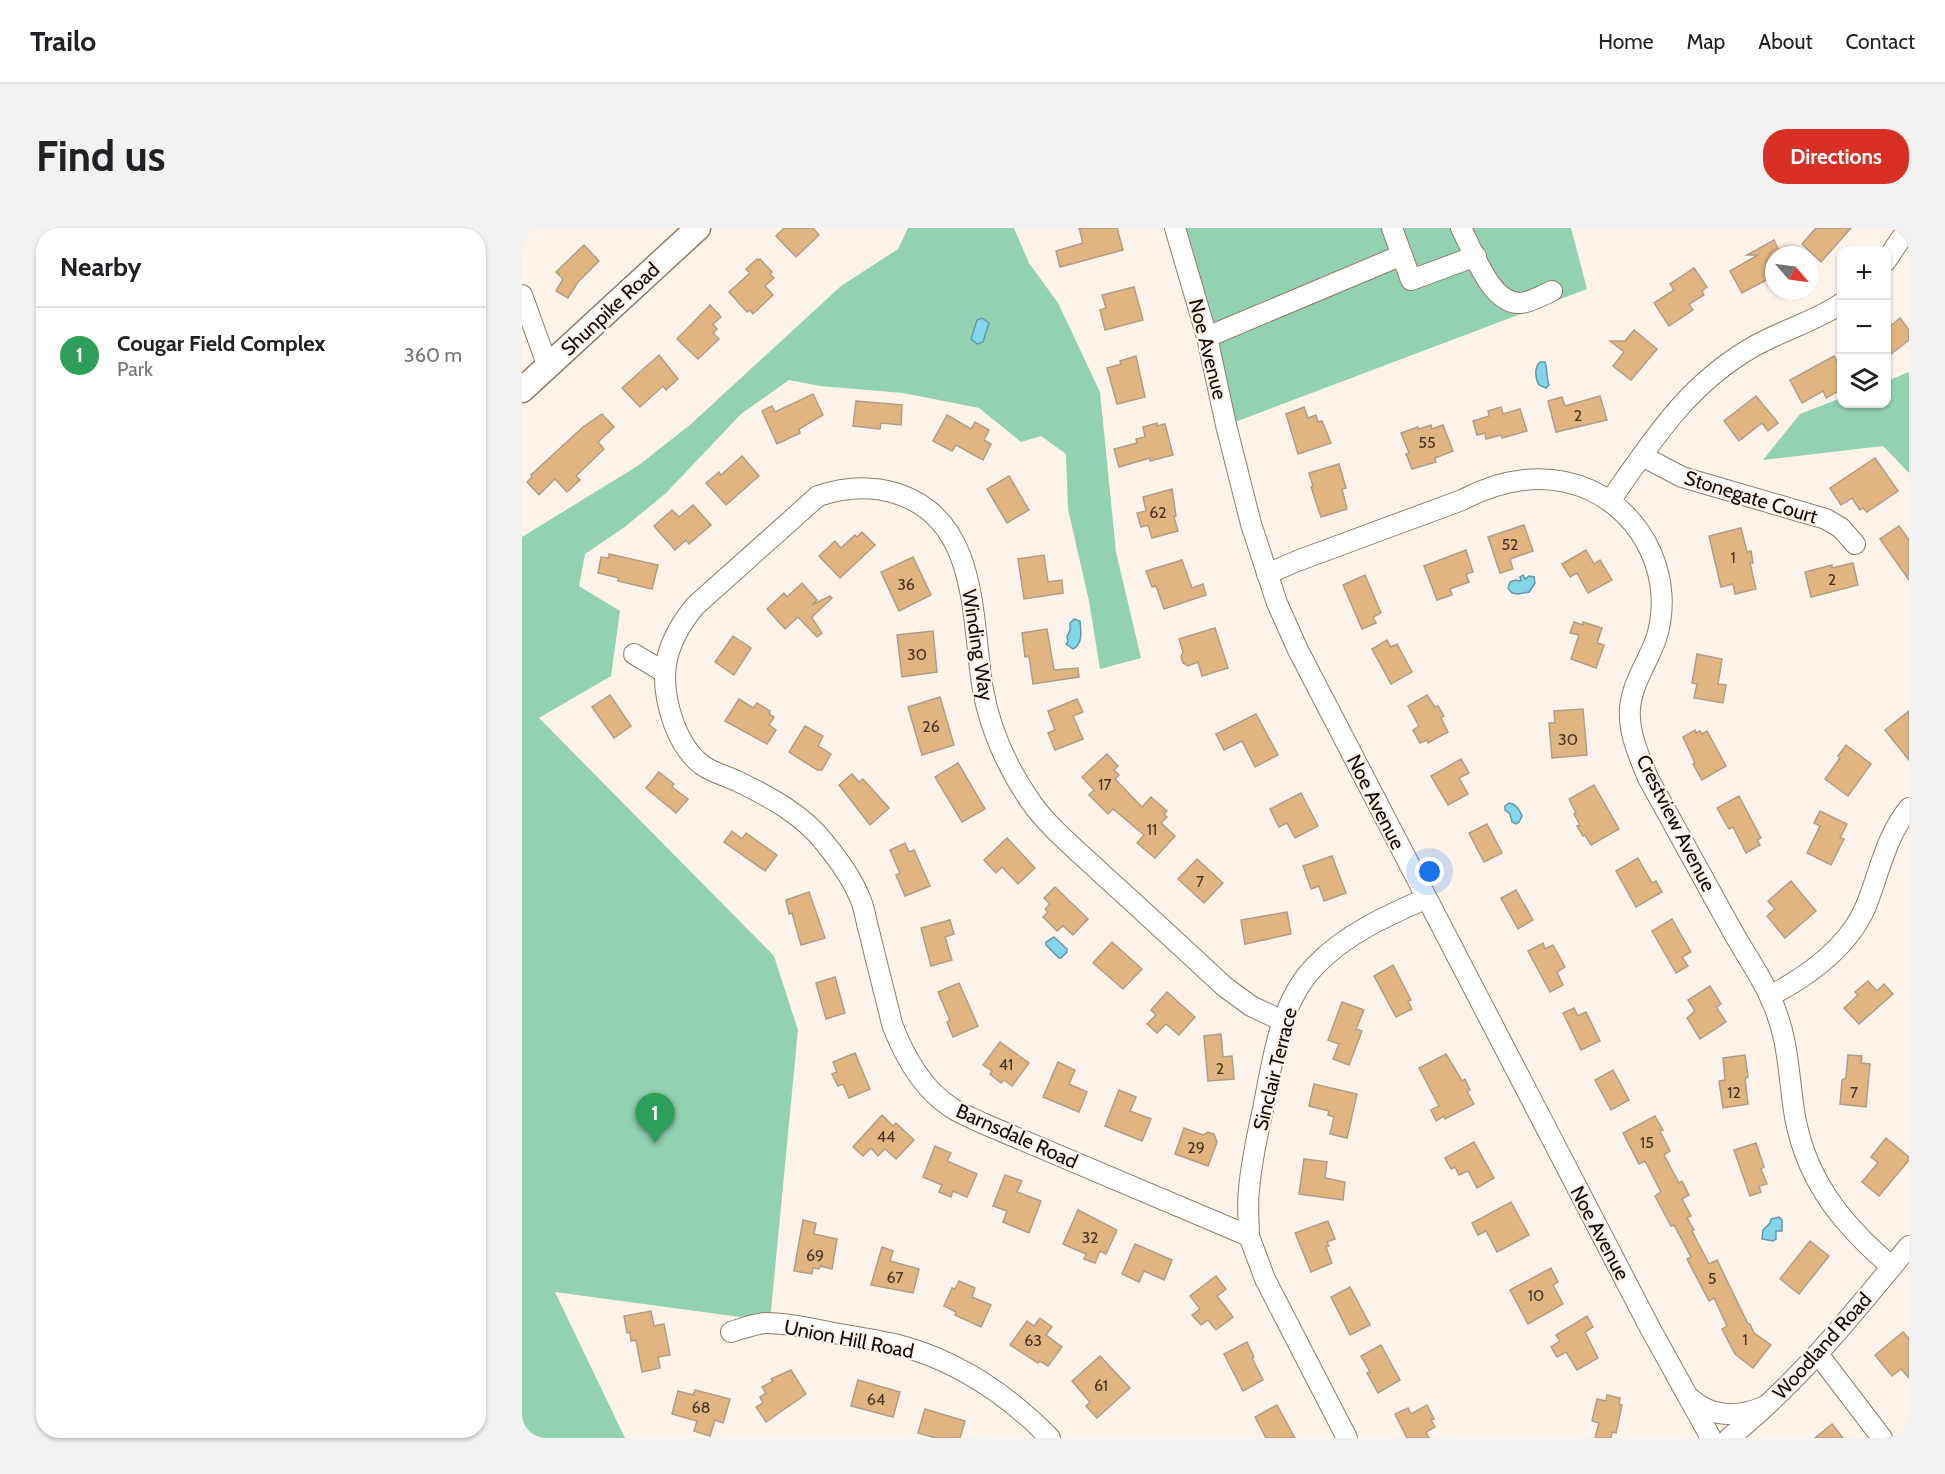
<!DOCTYPE html>
<meta charset="utf-8">
<style>
:root{--surface:#fff;--page:#f2f2f2;--text:#202124;--muted:#757577;--line:#e0e0e0;--accent:#d93025}
body{margin:0;font-family:Cabin,sans-serif;background:var(--page);color:var(--text)}
.controls{position:absolute;right:18px;top:18px;display:grid;overflow:hidden;border-radius:12px;box-shadow:0 2px 4px #0004}
.controls button{width:54px;height:54px;display:grid;place-items:center;padding:0;border:0;border-bottom:2px solid var(--line);background:var(--surface);color:var(--text);font:30px sans-serif}
.compass{position:absolute;left:1243px;top:18px;width:54px;height:54px;border-radius:50%;background:var(--surface);box-shadow:0 2px 4px #0004;rotate:118deg}
.you{position:absolute;left:908px;top:644px;width:21px;height:21px;margin:-15px;border:4px solid #fff;border-radius:50%;background:#1a73e8;box-shadow:0 0 0 9px #1a73e833}
.badge{display:grid;place-items:center;width:39px;height:39px;border-radius:50%;background:var(--accent);color:#fff;font-size:20px;font-weight:700}
.pin{position:absolute;translate:-50% -50px;filter:drop-shadow(0 2px 3px #0008)}
.pin::after{content:'';position:absolute;top:32px;width:21px;height:18px;background:inherit;clip-path:polygon(0 0,100% 0,50% 100%)}
.list{margin:0;padding:0;list-style:none}
h2{display:flex;justify-content:space-between;align-items:center;height:78px;margin:0;padding:0 24px;font-size:26px}
h2 small{font-size:20px;font-weight:400;color:var(--muted)}
.list li{display:grid;grid-template-columns:39px 1fr auto;gap:18px;align-items:center;box-sizing:border-box;height:96px;padding:0 24px;border-top:2px solid var(--line)}
.list b{display:block;font-size:22px;white-space:nowrap}
.list p{margin:0;font-size:20px;white-space:nowrap;color:var(--muted)}
.list em{font-size:20px;font-style:normal;color:var(--muted)}
.icon{flex:none;width:33px;height:33px;fill:none;stroke:currentColor;stroke-width:2;stroke-linecap:round;stroke-linejoin:round}
.map{position:relative;flex:none;width:1387px;height:1210px;overflow:hidden;border-radius:24px}
header{display:flex;align-items:center;gap:36px;box-sizing:border-box;height:84px;padding:0 30px;background:var(--surface);border-bottom:2px solid var(--line)}
header strong{font-size:28px}
nav{display:flex;gap:33px;margin-inline-start:auto;font-size:21px}
.intro{display:flex;align-items:center;justify-content:space-between;box-sizing:border-box;height:144px;padding:0 36px}
h1{margin:0;font-size:42px}
.button{padding:15px 27px;border-radius:24px;background:var(--accent);color:#fff;font-size:21px;font-weight:700}
main{display:flex;gap:36px;padding:0 36px}
aside{flex:1;background:var(--surface);border-radius:24px;box-shadow:0 2px 4px #0004}
.map>svg:first-child{display:block}
</style>
<header>
<strong>Trailo</strong>
<nav><a>Home</a><a>Map</a><a>About</a><a>Contact</a></nav>
</header>
<div class="intro"><h1>Find us</h1><a class="button">Directions</a></div>
<main>
<aside>
<h2>Nearby<small></small></h2>
<ul class="list">
<li><span class="badge" style="background:#2e9e5b">1</span><div><b>Cougar Field Complex</b><p>Park</p></div><em>360 m</em></li>
</ul>
</aside>
<div class="map">
<svg width="1387" height="1210" viewBox="0 0 1387 1210">
<rect width="100%" height="100%" fill="#fef3eb"/>
<g fill="#92d2b2">
<polygon points="386,0 492,0 507,35 536,75 578,164 594,324 619,430 578,441 567,373 546,281 544,226 519,208 499,214 457,180 381,165 298,158 267,152 219,186 144,265 104,298 63,326 57,358 98,383 89,448 17,490 252,728 276,802 248,1093 33,1064 103,1210 0,1210 0,309 117,237 169,196 319,58 376,21"/>
<polygon points="657,0 1049,0 1065,61 708,196"/>
<polygon points="1387,144 1387,245 1361,218 1241,232 1278,186 1319,170 1320,176 1364,176 1365,153"/>
</g>
<g fill="#83d6e9" stroke="#6199a5" stroke-width="1.5">
<polygon points="460,90 467,95 461,114 455,116 449,111 455,92"/>
<path d="M1018 134H1023C1026 142 1024 150 1027 157L1024 160 1017 157C1013 150 1012 140 1018 134Z"/>
<polygon points="1001,347 1003,351 1007,348 1012,349 1013,355 1007,364 996,366 990,365 986,360 988,354 993,352 999,353 998,349"/>
<path d="M552 391 558 393C559 403 561 416 551 421L544 416 546 414 545 409 548 402V395Z"/>
<path d="M987 575C994 576 998 582 1000 588L997 594 994 596 990 594 988 586 983 582V578Z"/>
<polygon points="532,709 545,721 545,724 539,730 537,730 524,717 524,714"/>
<polygon points="1257,989 1260,992 1260,1003 1254,1003 1254,1011 1251,1013 1240,1011 1241,1002 1248,995 1249,991"/>
</g>
<g fill="#e1b581" stroke="#b19d86" stroke-width="1.5">
<polygon points="262,0 291,0 297,7 274,29 254,8"/>
<polygon points="557,0 595,0 601,22 538,39 534,23 561,15"/>
<polygon points="1294,0 1329,0 1299,34 1280,16"/>
<polygon points="1252,12 1257,23 1252,26 1252,48 1220,65 1208,43 1236,27 1225,27"/>
<polygon points="62,17 77,33 56,54 46,70 34,63 41,51 34,44"/>
<polygon points="235,31 236,32 238,31 250,44 248,46 252,50 243,58 251,67 231,86 228,82 225,84 207,64 228,45 224,41"/>
<polygon points="1172,40 1185,59 1180,63 1182,67 1167,76 1171,82 1147,98 1132,75 1152,62 1148,56"/>
<polygon points="612,59 621,92 583,102 578,82 584,80 580,67"/>
<polygon points="188,77 199,89 191,96 195,101 191,105 197,111 176,131 155,111"/>
<polygon points="1378,90 1387,102 1387,112 1365,129 1365,101"/>
<polygon points="1112,102 1135,121 1109,152 1091,138 1102,124 1088,113 1103,113"/>
<polygon points="137,127 156,151 144,162 141,158 118,179 100,160"/>
<polygon points="614,128 623,169 595,176 585,140 599,136 598,133"/>
<polygon points="1312,128 1320,142 1320,161 1304,170 1301,163 1280,175 1268,152"/>
<polygon points="291,166 301,187 277,201 278,205 255,216 240,183 250,178 253,184"/>
<polygon points="1078,168 1085,192 1034,204 1026,173 1040,169 1043,178"/>
<polygon points="1234,168 1256,195 1246,203 1240,195 1217,213 1202,193"/>
<polygon points="334,173 380,177 379,197 359,195 358,201 331,198"/>
<polygon points="782,179 786,190 794,187 796,194 800,193 809,215 776,226 764,186"/>
<polygon points="979,179 981,186 998,181 1005,203 980,210 979,207 964,211 963,205 955,207 951,193 967,188 966,183"/>
<polygon points="80,186 92,199 76,214 82,221 54,248 58,252 45,264 33,251 17,267 5,254 10,249 9,247 61,199"/>
<polygon points="425,187 449,201 453,194 467,202 462,212 469,216 461,232 434,217 430,223 411,213"/>
<polygon points="635,195 635,198 643,196 651,227 628,233 628,230 597,239 592,221 615,215 614,211 623,209 621,199"/>
<polygon points="909,197 910,201 921,197 931,223 913,230 914,234 890,241 884,226 887,225 879,205 896,199 897,201"/>
<polygon points="220,228 237,248 204,277 184,255 197,244 199,247"/>
<polygon points="1353,230 1376,263 1345,284 1341,280 1338,282 1330,270 1319,277 1308,260"/>
<polygon points="817,236 824,260 820,261 825,281 799,289 789,259 791,258 787,245"/>
<polygon points="487,248 507,282 485,295 465,261"/>
<polygon points="650,261 654,288 652,289 656,303 630,310 626,297 619,299 615,285 624,283 621,269"/>
<polygon points="171,277 189,297 167,316 164,312 153,322 132,298 150,282 157,289"/>
<polygon points="1002,297 1011,323 988,331 991,341 978,345 966,309"/>
<polygon points="1377,298 1387,312 1387,352 1358,311"/>
<polygon points="1219,300 1225,324 1229,323 1231,335 1228,335 1234,361 1213,366 1211,356 1199,359 1187,308"/>
<polygon points="340,304 353,317 318,350 297,328 313,313 319,320 333,307 335,309"/>
<polygon points="944,322 951,344 944,346 947,354 928,361 930,367 915,372 902,338"/>
<polygon points="1064,322 1072,336 1078,332 1090,352 1066,365 1055,345 1048,349 1040,336"/>
<polygon points="87,326 136,337 130,361 96,353 97,350 76,345 79,329 87,330"/>
<polygon points="522,327 526,354 540,352 541,365 502,371 496,331"/>
<polygon points="391,329 409,367 377,383 359,344"/>
<polygon points="660,332 670,360 681,356 684,367 642,381 634,358 630,359 624,343"/>
<polygon points="1331,335 1336,357 1289,369 1283,344 1310,337 1310,340"/>
<polygon points="843,347 859,385 851,389 854,395 840,401 821,357"/>
<polygon points="280,355 295,372 290,377 308,368 310,370 291,388 290,390 300,405 295,409 276,389 263,401 245,381 262,365 265,369"/>
<polygon points="1052,394 1061,397 1061,394 1080,400 1075,415 1082,417 1074,440 1049,431 1057,407 1048,405"/>
<polygon points="693,400 706,440 680,448 676,434 666,438 661,435 659,429 661,424 657,411"/>
<polygon points="525,401 532,442 556,440 557,449 511,456 507,428 503,429 500,405"/>
<polygon points="411,403 415,444 380,449 375,407"/>
<polygon points="211,408 229,420 212,447 193,434"/>
<polygon points="865,412 869,419 875,416 890,444 869,456 850,421"/>
<polygon points="1175,426 1200,431 1196,456 1204,457 1201,475 1172,470 1175,456 1170,455"/>
<polygon points="88,467 109,498 92,510 70,479"/>
<polygon points="905,467 913,479 916,478 922,488 919,490 926,504 906,515 905,512 898,515 891,502 897,498 886,478"/>
<polygon points="418,469 432,517 400,527 386,479"/>
<polygon points="217,471 231,480 235,475 248,483 247,486 252,489 247,497 254,502 245,516 203,493"/>
<polygon points="555,471 561,484 551,488 561,511 533,522 526,505 533,502 526,483"/>
<polygon points="1061,481 1065,527 1030,530 1027,495 1033,495 1032,483"/>
<polygon points="1387,483 1387,532 1363,502"/>
<polygon points="734,486 756,527 733,539 720,513 702,522 694,506"/>
<polygon points="283,498 301,508 296,518 309,526 300,542 295,542 267,524"/>
<polygon points="1173,502 1174,505 1178,503 1180,506 1185,503 1204,538 1180,552 1171,536 1173,535 1161,509"/>
<polygon points="1324,517 1349,536 1326,568 1303,551 1318,530 1316,528"/>
<polygon points="585,526 596,538 592,542 597,547 593,551 620,579 629,569 645,583 642,586 645,589 639,595 653,608 633,630 615,615 622,607 591,581 586,586 567,567 572,562 560,549"/>
<polygon points="939,531 947,545 937,550 946,566 926,577 909,548"/>
<polygon points="436,535 463,581 440,594 413,549"/>
<polygon points="137,544 152,556 150,559 166,571 154,585 124,560"/>
<polygon points="330,546 337,554 341,551 367,580 348,597 317,557"/>
<polygon points="1072,557 1097,601 1069,617 1063,607 1061,608 1055,598 1058,597 1052,586 1054,585 1047,571"/>
<polygon points="779,565 796,598 773,610 765,595 757,599 748,581"/>
<polygon points="1217,568 1239,610 1235,612 1238,617 1224,625 1211,599 1207,601 1195,580"/>
<polygon points="1298,583 1325,596 1318,610 1322,611 1309,637 1285,625 1298,598 1292,595"/>
<polygon points="965,596 980,625 962,634 947,605"/>
<polygon points="210,603 220,611 224,605 255,627 243,643 202,614"/>
<polygon points="485,610 513,640 496,656 480,639 474,645 462,632"/>
<polygon points="383,615 387,624 392,622 408,658 383,668 374,647 378,645 368,622"/>
<polygon points="810,628 824,665 802,673 797,658 789,661 781,638"/>
<polygon points="1116,630 1130,655 1134,653 1140,664 1114,679 1094,643"/>
<polygon points="675,631 701,655 682,675 656,651"/>
<polygon points="1269,653 1294,683 1263,710 1245,688 1253,681 1246,673"/>
<polygon points="533,659 566,691 551,707 541,698 535,703 521,689 526,684 523,681 528,676 522,670"/>
<polygon points="994,662 1011,692 996,701 979,670"/>
<polygon points="287,664 303,710 279,717 270,685 267,686 264,672"/>
<polygon points="765,684 769,706 723,716 719,692"/>
<polygon points="1150,691 1169,724 1160,729 1166,738 1154,745 1130,703"/>
<polygon points="428,692 432,706 423,709 430,732 409,738 399,700"/>
<polygon points="590,714 620,741 601,761 571,735"/>
<polygon points="1021,715 1023,721 1031,717 1043,739 1035,744 1041,757 1028,764 1006,723"/>
<polygon points="871,737 889,772 886,773 890,781 874,789 852,748"/>
<polygon points="313,749 323,785 304,791 294,755"/>
<polygon points="1346,753 1355,763 1362,756 1371,766 1337,796 1322,780 1336,767 1333,764"/>
<polygon points="437,755 456,798 431,809 425,794 428,792 416,764"/>
<polygon points="1188,758 1199,776 1194,779 1204,794 1178,811 1165,790 1173,783 1166,772"/>
<polygon points="645,764 673,789 657,807 644,796 635,805 625,796 634,787 629,782"/>
<polygon points="820,774 842,782 834,801 840,803 827,837 811,831 817,816 806,812"/>
<polygon points="1052,780 1056,788 1064,784 1078,813 1059,822 1041,785"/>
<polygon points="699,806 701,829 710,828 712,851 686,853 682,808"/>
<polygon points="478,814 507,835 490,858 482,852 479,855 468,846 470,843 461,837"/>
<polygon points="333,825 348,861 327,870 321,856 316,858 310,846 315,844 311,834"/>
<polygon points="924,826 940,853 943,851 948,862 945,863 952,876 923,891 922,888 914,893 909,882 917,878 897,840"/>
<polygon points="1223,827 1226,849 1223,850 1226,876 1201,880 1197,853 1203,852 1201,830"/>
<polygon points="1326,827 1340,828 1339,835 1348,836 1344,879 1318,876 1320,852 1324,850"/>
<polygon points="536,834 553,842 547,856 565,864 557,884 521,869"/>
<polygon points="1091,842 1107,872 1089,882 1073,852"/>
<polygon points="792,856 835,866 825,910 808,906 812,889 806,887 807,883 787,878"/>
<polygon points="597,862 614,869 608,883 629,891 620,913 583,898"/>
<polygon points="360,887 371,898 374,895 392,912 374,931 363,921 356,928 349,920 341,928 331,919"/>
<polygon points="1133,888 1141,902 1138,903 1148,923 1142,927 1157,955 1160,953 1167,967 1160,971 1169,988 1165,990 1172,1002 1170,1003 1187,1036 1195,1032 1226,1096 1228,1096 1232,1105 1249,1117 1231,1140 1213,1126 1200,1101 1205,1098 1192,1070 1187,1073 1165,1031 1169,1029 1152,997 1149,998 1133,968 1139,964 1123,933 1117,936 1101,905"/>
<polygon points="662,900 681,907 686,904 692,906 695,914 686,938 653,926"/>
<polygon points="1364,910 1387,929 1387,932 1357,968 1340,954 1356,935 1349,929"/>
<polygon points="952,914 972,950 955,960 946,943 937,947 933,939 929,941 923,930"/>
<polygon points="1234,915 1242,939 1239,941 1245,956 1237,958 1239,964 1228,968 1212,922"/>
<polygon points="413,918 429,925 425,933 455,946 445,969 431,963 429,969 417,964 420,957 401,949"/>
<polygon points="782,931 805,934 803,950 823,954 821,972 777,966"/>
<polygon points="483,947 500,953 495,964 519,973 507,1005 481,994 485,983 471,978"/>
<polygon points="989,974 1007,1007 975,1024 964,1003 956,1007 950,995"/>
<polygon points="556,982 595,1002 584,1026 578,1023 573,1035 562,1031 564,1026 541,1016"/>
<polygon points="281,992 294,995 292,1006 315,1011 310,1041 298,1038 297,1041 291,1040 290,1046 272,1043"/>
<polygon points="806,993 813,1011 805,1014 807,1018 804,1019 810,1035 789,1044 773,1005"/>
<polygon points="1288,1013 1307,1028 1277,1066 1258,1051"/>
<polygon points="613,1016 650,1032 642,1052 622,1043 617,1054 600,1046"/>
<polygon points="360,1019 371,1023 368,1033 397,1041 391,1065 349,1057"/>
<polygon points="1029,1040 1036,1054 1031,1057 1041,1076 1006,1096 988,1062"/>
<polygon points="694,1048 704,1061 695,1068 711,1089 694,1102 686,1092 679,1097 670,1087 678,1081 668,1068"/>
<polygon points="437,1053 453,1060 450,1069 469,1077 459,1099 433,1087 434,1084 422,1078 430,1060 433,1061"/>
<polygon points="828,1059 848,1097 828,1107 809,1069"/>
<polygon points="129,1083 132,1098 142,1096 148,1127 136,1129 138,1140 120,1144 114,1112 109,1113 108,1104 105,1105 102,1088"/>
<polygon points="1065,1088 1071,1099 1063,1104 1076,1130 1055,1142 1044,1124 1035,1129 1029,1119 1038,1113 1034,1107"/>
<polygon points="518,1090 530,1099 524,1107 540,1119 526,1138 518,1133 516,1135 488,1117 505,1093 512,1098"/>
<polygon points="1381,1104 1387,1111 1387,1150 1379,1141 1370,1148 1353,1127"/>
<polygon points="725,1114 732,1129 730,1130 741,1152 721,1163 702,1126"/>
<polygon points="859,1117 878,1152 856,1165 845,1145 848,1144 839,1128"/>
<polygon points="578,1128 608,1160 575,1190 564,1178 568,1174 550,1153"/>
<polygon points="269,1142 284,1166 244,1194 234,1179 241,1175 238,1169 244,1165 240,1159 251,1153 249,1151"/>
<polygon points="336,1152 378,1164 371,1189 329,1178"/>
<polygon points="173,1162 208,1171 201,1195 193,1192 188,1208 172,1203 175,1193 150,1186 156,1163 171,1167"/>
<polygon points="1085,1167 1098,1170 1097,1176 1100,1177 1094,1205 1090,1204 1089,1210 1073,1210 1077,1195 1070,1193 1075,1171 1084,1173"/>
<polygon points="755,1177 773,1210 744,1210 733,1189"/>
<polygon points="905,1177 912,1191 909,1192 913,1199 904,1204 907,1210 885,1210 873,1186 886,1180 889,1186"/>
<polygon points="403,1181 443,1193 438,1210 414,1210 396,1205"/>
<polygon points="1310,1196 1321,1210 1293,1210"/>
</g>
<g fill="none" stroke-linecap="round" stroke-linejoin="round">
<g stroke="#937a68" stroke-width="22">
<g id="minor">
<polyline points="653,0 685,109 704,197 729,296 755,375 776,422 1128,1100 1189,1210"/>
<polyline points="870,0 889,52 954,28"/>
<path d="M939 0C951 22 968 77 999 75 1009 74 1021 67 1030 63"/>
<polyline points="1364,33 1386,0"/>
<polyline points="0,67 26,139"/>
<polyline points="685,109 880,27"/>
<polyline points="1120,228 1160,249 1304,291 1319,300 1333,316"/>
<path d="M1088 273C1131 212 1163 159 1229 120 1258 103 1292 94 1320 75"/>
<path d="M745 346 775 333 940 272C980 251 1025 243 1068 262 1123 287 1153 352 1134 411 1126 434 1110 455 1108 480 1106 504 1117 528 1126 550 1155 602 1183 654 1212 706 1224 727 1238 747 1248 769 1265 805 1266 837 1271 876 1280 947 1317 994 1370 1039"/>
<polyline points="112,426 142,444"/>
<path d="M1248 768C1288 747 1330 717 1346 673 1358 641 1365 607 1387 580"/>
<path d="M761 793 729 778 703 759C662 721 621 683 579 645 557 624 526 599 509 574 486 541 468 501 461 462 449 392 458 293 376 266 349 257 323 259 296 268L173 378C142 416 135 449 152 496 158 512 167 527 180 537 191 545 205 548 217 554 248 569 281 587 302 614 316 631 329 648 337 668 343 679 344 695 348 707 355 737 363 766 370 796 382 828 400 861 430 880 439 886 450 890 460 895L727 1008 743 1051 825 1210"/>
<path d="M727 1008C727 993 725 978 727 962 729 935 735 908 741 881 751 832 757 774 794 737 824 706 864 688 903 671"/>
<path d="M209 1104C220 1101 233 1095 245 1095 269 1095 294 1102 318 1106 336 1109 354 1112 372 1116 433 1131 485 1166 528 1210"/>
<polyline points="1296,1126 1360,1210"/>
<path d="M1168 1170C1188 1189 1216 1190 1241 1179"/>
<path d="M1207 1210C1276 1155 1331 1086 1387 1018"/>
</g>
</g>
<g stroke="#937a68" stroke-width="27">
<polyline id="major" points="0,162 176,0"/>
</g>
<use href="#minor" stroke="#fff" stroke-width="20"/>
<use href="#major" stroke="#fff" stroke-width="24"/>
</g>
<g text-anchor="middle" dominant-baseline="central" stroke-width="4.5" stroke-linejoin="round" paint-order="stroke">
<g font-size="16" fill="#463524">
<text x="1056" y="187">2</text>
<text x="905" y="214">55</text>
<text x="636" y="284">62</text>
<text x="988" y="316">52</text>
<text x="1211" y="329">1</text>
<text x="1310" y="351">2</text>
<text x="384" y="356">36</text>
<text x="395" y="426">30</text>
<text x="409" y="498">26</text>
<text x="1046" y="511">30</text>
<text x="583" y="556">17</text>
<text x="630" y="601">11</text>
<text x="678" y="653">7</text>
<text x="484" y="836">41</text>
<text x="698" y="840">2</text>
<text x="1212" y="864">12</text>
<text x="1332" y="864">7</text>
<text x="364" y="908">44</text>
<text x="1125" y="914">15</text>
<text x="674" y="919">29</text>
<text x="568" y="1009">32</text>
<text x="293" y="1027">69</text>
<text x="373" y="1049">67</text>
<text x="1190" y="1050">5</text>
<text x="1014" y="1067">10</text>
<text x="1223" y="1111">1</text>
<text x="511" y="1112">63</text>
<text x="579" y="1157">61</text>
<text x="354" y="1171">64</text>
<text x="179" y="1179">68</text>
</g>
<g font-size="20" fill="#130a05" stroke="#fef3eb">
<text transform="translate(88 81) rotate(-43)">Shunpike Road</text>
<text transform="translate(686 121) rotate(76)">Noe Avenue</text>
<text transform="translate(1229 269) rotate(17)">Stonegate Court</text>
<text transform="translate(456 417) rotate(81)">Winding Way</text>
<text transform="translate(854 574) rotate(63)">Noe Avenue</text>
<text transform="translate(1154 595) rotate(63)">Crestview Avenue</text>
<text transform="translate(753 841) rotate(-76)">Sinclair Terrace</text>
<text transform="translate(495 908) rotate(24)">Barnsdale Road</text>
<text transform="translate(1078 1005) rotate(62)">Noe Avenue</text>
<text transform="translate(327 1111) rotate(11)">Union Hill Road</text>
<text transform="translate(1300 1118) rotate(-48)">Woodland Road</text>
</g>
</g>
</svg>
<div class="controls">
<button>+</button>
<button>−</button>
<button><svg class="icon" aria-label="layers" viewBox="0 0 24 24"><path d="M12 4l9 5-9 5-9-5zM3 14l9 5 9-5"/></svg></button>
</div>
<svg class="compass" viewBox="-18 -18 36 36"><path d="M0-13l5 13h-10z" fill="#e53935"/><path d="M0 13l5-13h-10z" fill="#757577"/></svg>
<div class="you"></div>
<div class="pin badge" style="left:133px;top:915px;background:#2e9e5b">1</div>
</div>
</main>
